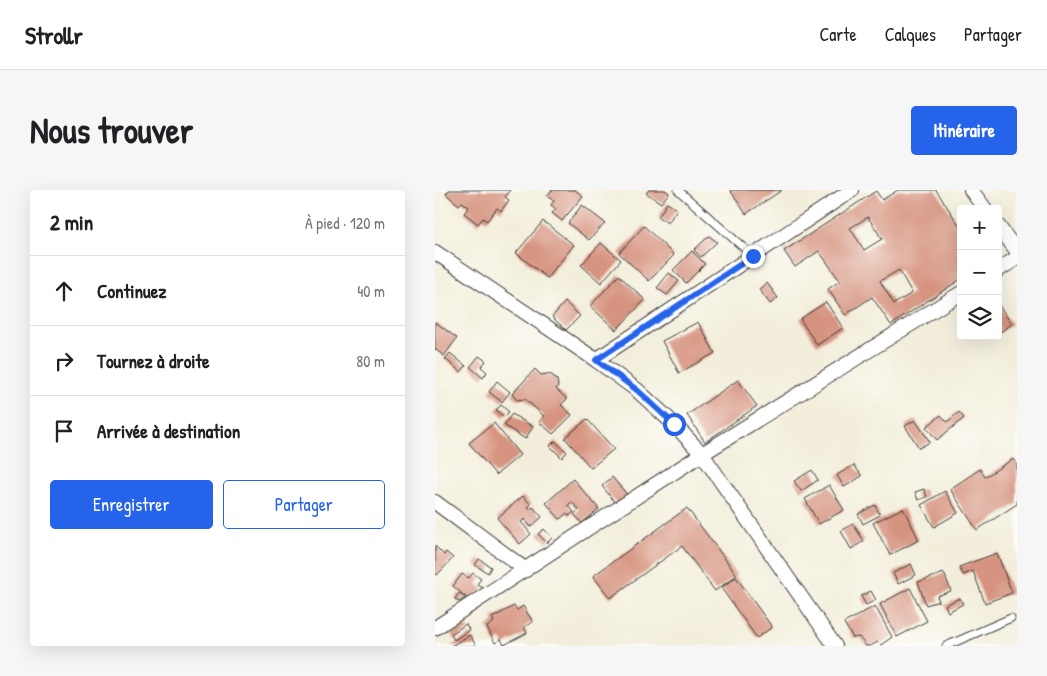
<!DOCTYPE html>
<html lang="fr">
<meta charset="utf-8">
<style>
:root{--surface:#fff;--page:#f6f6f6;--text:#202124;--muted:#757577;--line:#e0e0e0;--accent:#2563eb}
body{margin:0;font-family:"Patrick Hand",sans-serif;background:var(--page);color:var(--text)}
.controls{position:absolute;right:15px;top:15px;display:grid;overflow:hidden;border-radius:5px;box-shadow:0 5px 20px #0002}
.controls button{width:45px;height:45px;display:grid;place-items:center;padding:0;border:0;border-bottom:1px solid var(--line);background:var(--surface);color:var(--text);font:25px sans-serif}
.stop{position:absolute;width:15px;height:15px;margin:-11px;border:4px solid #2563eb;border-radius:50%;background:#fff}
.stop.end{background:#2563eb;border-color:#fff;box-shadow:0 1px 5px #0008}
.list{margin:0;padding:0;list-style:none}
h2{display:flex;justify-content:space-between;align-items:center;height:65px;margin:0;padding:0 20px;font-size:21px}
h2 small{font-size:16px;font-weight:400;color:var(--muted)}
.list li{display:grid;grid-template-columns:32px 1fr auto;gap:15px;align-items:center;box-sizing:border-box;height:70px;padding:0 20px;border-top:1px solid var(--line)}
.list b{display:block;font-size:19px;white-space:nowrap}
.list em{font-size:16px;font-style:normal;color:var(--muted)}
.actions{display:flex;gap:10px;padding:15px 20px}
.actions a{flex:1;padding:11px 0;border:1px solid var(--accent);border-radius:5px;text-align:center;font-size:18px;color:var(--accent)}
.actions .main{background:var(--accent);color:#fff}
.icon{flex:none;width:28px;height:28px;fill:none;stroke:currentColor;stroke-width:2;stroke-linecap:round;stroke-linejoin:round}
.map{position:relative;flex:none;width:582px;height:456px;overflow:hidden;border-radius:5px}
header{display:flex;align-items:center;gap:30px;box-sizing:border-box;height:70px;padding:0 25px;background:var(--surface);border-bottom:1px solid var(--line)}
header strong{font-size:24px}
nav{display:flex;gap:28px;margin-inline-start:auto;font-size:18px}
.intro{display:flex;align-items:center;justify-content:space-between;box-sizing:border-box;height:120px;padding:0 30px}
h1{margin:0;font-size:35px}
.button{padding:12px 22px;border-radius:5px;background:var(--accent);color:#fff;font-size:18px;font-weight:700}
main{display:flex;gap:30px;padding:0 30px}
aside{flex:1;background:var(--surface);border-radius:5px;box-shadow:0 5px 20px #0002}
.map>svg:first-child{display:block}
</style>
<header>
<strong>Strollr</strong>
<nav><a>Carte</a><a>Calques</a><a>Partager</a></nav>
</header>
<div class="intro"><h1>Nous trouver</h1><a class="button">Itinéraire</a></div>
<main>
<aside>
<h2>2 min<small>À pied · 120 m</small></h2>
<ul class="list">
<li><svg class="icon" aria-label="ahead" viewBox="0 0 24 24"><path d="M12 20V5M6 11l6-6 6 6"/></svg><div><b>Continuez</b></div><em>40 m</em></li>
<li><svg class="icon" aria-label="right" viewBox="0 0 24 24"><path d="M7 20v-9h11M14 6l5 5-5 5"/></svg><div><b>Tournez à droite</b></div><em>80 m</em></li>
<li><svg class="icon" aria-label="arrive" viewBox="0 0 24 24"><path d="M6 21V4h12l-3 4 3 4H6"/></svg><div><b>Arrivée à destination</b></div></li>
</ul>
<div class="actions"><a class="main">Enregistrer</a><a>Partager</a></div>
</aside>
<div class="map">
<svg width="582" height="456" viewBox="0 0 582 456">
<rect width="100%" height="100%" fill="#fdfcf7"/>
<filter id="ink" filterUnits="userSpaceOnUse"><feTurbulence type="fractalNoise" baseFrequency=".02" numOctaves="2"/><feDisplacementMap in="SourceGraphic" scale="10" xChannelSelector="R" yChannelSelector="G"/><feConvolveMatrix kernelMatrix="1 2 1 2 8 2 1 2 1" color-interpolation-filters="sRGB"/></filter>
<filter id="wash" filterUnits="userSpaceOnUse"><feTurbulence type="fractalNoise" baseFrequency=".0096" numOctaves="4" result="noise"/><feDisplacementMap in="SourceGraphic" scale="20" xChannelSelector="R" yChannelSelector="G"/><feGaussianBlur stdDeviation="1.12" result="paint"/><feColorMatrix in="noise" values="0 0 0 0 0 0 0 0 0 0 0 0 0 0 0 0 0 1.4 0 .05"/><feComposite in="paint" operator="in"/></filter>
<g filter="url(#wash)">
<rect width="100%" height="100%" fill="#f3eedb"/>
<g id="blocks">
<g fill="#d6937f" fill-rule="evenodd">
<polygon points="14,0 73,0 75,1 70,7 74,10 66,21 62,18 52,31 48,28 43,34 29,23 34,17 27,12 24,15 11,4"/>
<polygon points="117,0 140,0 148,6 127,31 117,23 121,19 116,15 119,11 112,6"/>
<polygon points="214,0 230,0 234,3 226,13 211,3"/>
<polygon points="295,0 347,0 311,24"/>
<path d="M463 0H501L526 38V89L456 135 437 107 410 125 393 99 405 91 384 61 360 77 349 61 441 1 447 10ZM433 27 447 49 429 60 415 38ZM464 80 477 103 459 114 445 91Z"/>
<polygon points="232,13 242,19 233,33 223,27"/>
<polygon points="147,15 170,33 154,50 133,33"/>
<polygon points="108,31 139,55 112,88 81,63"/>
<polygon points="209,36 239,65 214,91 184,63"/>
<polygon points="274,46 282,52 266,67 259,60"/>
<polygon points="166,53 186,70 166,93 146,75"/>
<polygon points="257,61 270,74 251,93 238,80"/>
<polygon points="234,83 244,91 232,105 222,98"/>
<polygon points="184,85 210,110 181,140 155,116"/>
<polygon points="332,93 343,108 335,114 324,99"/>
<polygon points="130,112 145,126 131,140 117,127"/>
<polygon points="391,112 408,138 382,155 365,129"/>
<polygon points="563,114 577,134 563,144"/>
<polygon points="0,132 22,148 9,166 0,159"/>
<polygon points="263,132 280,163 244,183 227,151"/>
<polygon points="15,163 31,176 26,182 10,169"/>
<polygon points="44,166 51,171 46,177 52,182 48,188 35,177"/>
<polygon points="100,179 106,185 112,184 117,185 122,190 123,196 121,199 132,209 126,215 137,225 118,244 104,232 109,226 90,209 82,210 77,204"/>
<polygon points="303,190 322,216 270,252 252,225"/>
<polygon points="62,191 75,202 67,212 54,202"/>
<polygon points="66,215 74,222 69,227 61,220"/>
<polygon points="524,222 529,228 502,250 491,237 506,225 512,232"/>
<polygon points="77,224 98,237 90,249 69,235"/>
<polygon points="152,229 179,259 156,278 130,248"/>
<polygon points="480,230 495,252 484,258 470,236"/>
<polygon points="59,233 85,265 61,285 34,253"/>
<polygon points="120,251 132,262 127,268 115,256"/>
<polygon points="578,269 582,275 582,314 542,340 515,299 545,279 550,287"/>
<polygon points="419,275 427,286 409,297 402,285"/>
<polygon points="377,280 383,290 366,301 359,291"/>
<polygon points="177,287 194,307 183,316 167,296"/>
<polygon points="138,289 164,319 147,333 139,324 144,320 137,312 133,315 139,322 134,326 132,323 125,329 111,313"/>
<polygon points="394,295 409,320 384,334 370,309"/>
<polygon points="489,299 492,307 483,310 480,302"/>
<polygon points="510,301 523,323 499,337 486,315"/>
<polygon points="88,306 96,315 93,317 95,320 98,317 107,327 96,337 89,329 86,332 96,344 85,354 62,328"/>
<polygon points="440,315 445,325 428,334 423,324"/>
<polygon points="252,318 302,385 280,401 247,356 175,408 158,386"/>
<polygon points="468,318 484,350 455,365 438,333"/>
<polygon points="418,334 429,351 416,359 406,341"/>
<polygon points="109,339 117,348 112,353 103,344"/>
<polygon points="0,356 9,365 11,362 18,368 2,385 0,383"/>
<polygon points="562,363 577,403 550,413 538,381 528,385 524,377"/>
<polygon points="44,369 56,377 53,383 40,375"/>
<polygon points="476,374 481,385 463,394 458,383"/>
<polygon points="38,383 46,389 42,394 49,399 33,409 18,396 27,384 34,388"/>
<polygon points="509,383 516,401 502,406 504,411 491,415 483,392"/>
<polygon points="301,387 337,437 322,448 286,398"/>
<polygon points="475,398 492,431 462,447 445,414"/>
<polygon points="436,401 441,410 431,415 426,406"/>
<polygon points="24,403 30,408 24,412 20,409"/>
<polygon points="525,408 528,414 513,422 510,415"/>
<polygon points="79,416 82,420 88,416 98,432 89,437 92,443 69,455 66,449 60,453 52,437 59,432 57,428"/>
<polygon points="440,416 457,447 446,455 443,452 435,456 431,456 424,447 418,448 409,433"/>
<polygon points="31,434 34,440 19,450 16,444"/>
<polygon points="35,445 41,456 16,456"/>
</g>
</g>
</g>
<g filter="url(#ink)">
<use href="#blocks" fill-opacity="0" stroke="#3c3c39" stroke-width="1"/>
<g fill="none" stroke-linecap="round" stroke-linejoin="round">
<g stroke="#3c3c39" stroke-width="9">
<g id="service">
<polyline points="243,0 318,66"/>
<polyline points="511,456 576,428"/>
</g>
</g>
<g stroke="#3c3c39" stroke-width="16">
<g id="minor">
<polyline points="536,0 550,19"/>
<polyline points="563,36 582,61"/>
<polyline points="0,62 161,170 202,200 239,234 267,264 400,456"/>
<polyline points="563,80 582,68"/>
<polyline points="161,170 417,0"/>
<polyline points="0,312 91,380"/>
<polyline points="0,438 267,264 526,103"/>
</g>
</g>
<use href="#service" stroke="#fff" stroke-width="7"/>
<use href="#minor" stroke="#fff" stroke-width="14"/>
</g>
</g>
<g fill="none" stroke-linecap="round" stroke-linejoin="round" filter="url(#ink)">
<polyline stroke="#2563eb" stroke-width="6" points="239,234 202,200 161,170 318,66"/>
</g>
</svg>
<div class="controls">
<button>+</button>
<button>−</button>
<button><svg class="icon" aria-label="layers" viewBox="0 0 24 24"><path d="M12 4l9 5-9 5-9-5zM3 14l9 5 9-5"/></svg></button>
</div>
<div class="stop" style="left:239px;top:234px"></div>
<div class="stop end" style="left:318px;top:66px"></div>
</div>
</main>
